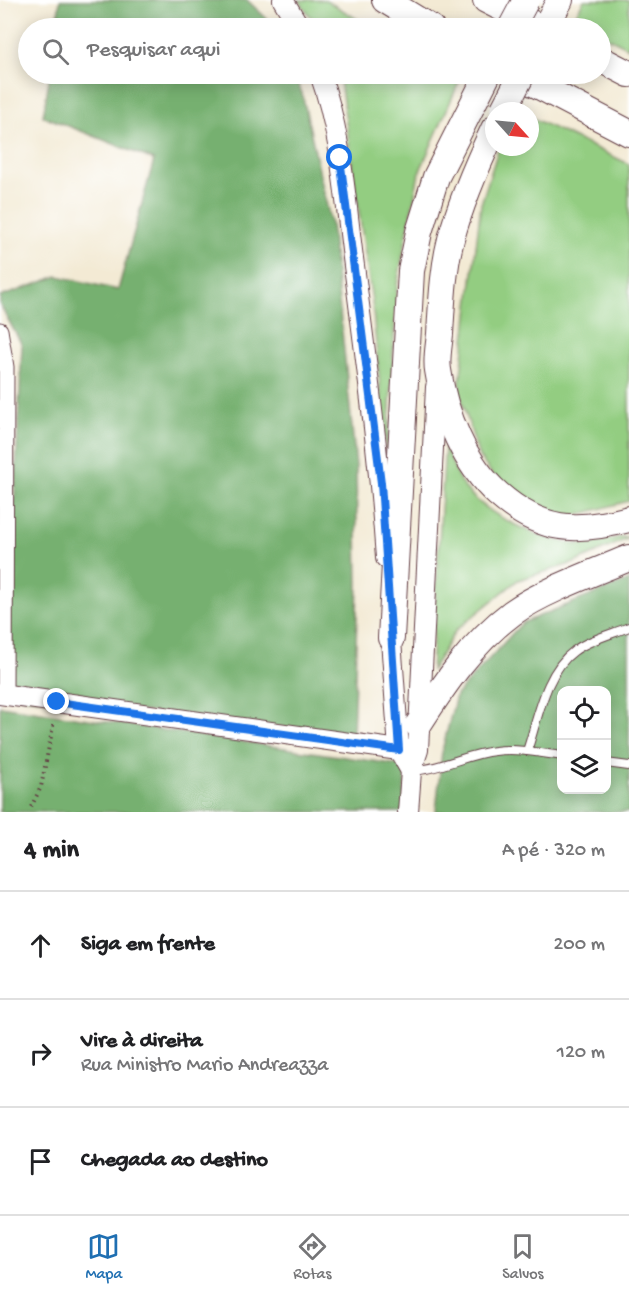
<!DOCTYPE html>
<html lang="pt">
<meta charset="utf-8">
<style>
:root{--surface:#fff;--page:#f2f2f2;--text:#202124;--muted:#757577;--line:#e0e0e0;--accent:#1f6fb2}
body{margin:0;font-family:"Gochi Hand",sans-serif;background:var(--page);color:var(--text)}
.controls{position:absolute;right:18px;bottom:18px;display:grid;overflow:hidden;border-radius:12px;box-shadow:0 3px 15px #0003}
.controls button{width:54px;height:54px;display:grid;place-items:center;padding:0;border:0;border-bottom:2px solid var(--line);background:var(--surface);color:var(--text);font:30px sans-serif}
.compass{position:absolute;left:485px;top:102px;width:54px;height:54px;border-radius:50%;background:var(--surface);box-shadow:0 3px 15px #0003;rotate:117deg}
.stop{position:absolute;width:18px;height:18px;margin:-14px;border:4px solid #1a73e8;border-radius:50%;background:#fff}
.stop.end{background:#1a73e8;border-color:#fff;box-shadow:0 2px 6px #0008}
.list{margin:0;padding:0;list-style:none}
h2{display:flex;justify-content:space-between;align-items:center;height:78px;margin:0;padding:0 24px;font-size:26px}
h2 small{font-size:20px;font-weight:400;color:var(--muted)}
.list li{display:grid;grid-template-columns:39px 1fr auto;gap:18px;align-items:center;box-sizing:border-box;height:108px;padding:0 24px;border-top:2px solid var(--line)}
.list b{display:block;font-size:22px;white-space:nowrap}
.list p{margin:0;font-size:20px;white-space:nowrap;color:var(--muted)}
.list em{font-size:20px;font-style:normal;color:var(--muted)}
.icon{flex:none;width:33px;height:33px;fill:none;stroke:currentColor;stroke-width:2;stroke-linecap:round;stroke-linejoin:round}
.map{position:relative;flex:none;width:629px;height:812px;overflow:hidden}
.search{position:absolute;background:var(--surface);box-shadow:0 3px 15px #0003;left:18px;right:18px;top:18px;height:66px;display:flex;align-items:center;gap:15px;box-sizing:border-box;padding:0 21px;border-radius:33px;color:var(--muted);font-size:22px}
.sheet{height:402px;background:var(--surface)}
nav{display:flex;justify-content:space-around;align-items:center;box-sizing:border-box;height:84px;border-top:2px solid var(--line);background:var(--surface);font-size:16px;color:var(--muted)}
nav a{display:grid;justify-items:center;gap:3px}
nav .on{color:var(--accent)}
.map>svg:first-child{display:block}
</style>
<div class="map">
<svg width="629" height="812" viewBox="0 0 629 812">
<rect width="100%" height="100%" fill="#fff"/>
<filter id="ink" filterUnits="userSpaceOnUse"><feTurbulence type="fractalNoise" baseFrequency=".0167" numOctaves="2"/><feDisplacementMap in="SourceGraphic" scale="12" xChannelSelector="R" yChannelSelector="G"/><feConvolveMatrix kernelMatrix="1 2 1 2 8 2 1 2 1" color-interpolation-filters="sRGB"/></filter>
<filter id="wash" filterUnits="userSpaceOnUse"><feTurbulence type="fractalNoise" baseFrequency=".008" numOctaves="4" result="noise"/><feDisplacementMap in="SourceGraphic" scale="24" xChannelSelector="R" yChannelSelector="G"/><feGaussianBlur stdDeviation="1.35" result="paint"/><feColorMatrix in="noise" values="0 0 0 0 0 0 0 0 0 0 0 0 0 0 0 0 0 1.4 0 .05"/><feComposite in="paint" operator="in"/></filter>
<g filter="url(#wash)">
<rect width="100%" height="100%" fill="#f3ead4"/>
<g fill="#93cd81" stroke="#6e7656" stroke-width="1.5">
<polygon points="299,0 326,0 372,28 318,28"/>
<polygon points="584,0 629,0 629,48 601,34 600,28 589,28 573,20"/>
<polygon points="339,74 446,74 459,82 419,173 397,285 387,461 372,301"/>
<polygon points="530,117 629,164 629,501 570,517 512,500 479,457 459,391 481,204 499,147 530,147"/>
<path d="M445 446C450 457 454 470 460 481 482 515 548 546 590 544 601 543 620 534 629 538L574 563 518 580 456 630 431 671Z"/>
</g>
<g fill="#76b06f" stroke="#60684d" stroke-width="1.5" fill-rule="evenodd">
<polygon points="60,0 247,0 265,17 271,28 56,28"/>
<polygon points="50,74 293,74 302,93 331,224 356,466 358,585 353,736 5,695 22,345 0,305 0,297 58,276 118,290 154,160 43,116"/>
<path d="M629 580V812H436L442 751 456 695 522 623ZM562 690H606V790H562Z"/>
<polygon points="0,706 406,766 403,812 0,812"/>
</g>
</g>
<g filter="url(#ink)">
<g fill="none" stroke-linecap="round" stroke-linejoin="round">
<g stroke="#633d44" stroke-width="10">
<g id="service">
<path d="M527 751C538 719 545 672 574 651 588 640 612 634 629 627"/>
<polyline points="606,763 629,766"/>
<path d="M412 771C442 769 467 754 495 751 517 748 540 753 562 756"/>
</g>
</g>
<g stroke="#633d44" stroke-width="17">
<polyline id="minor" points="0,330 6,367 5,695"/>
</g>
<g stroke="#633d44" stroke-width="22">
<g id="tertiary">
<polyline points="283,0 300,28"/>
<path d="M320 74C341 132 345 197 353 258 366 358 379 457 386 558"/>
<polyline points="390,626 399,750 411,771"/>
<polyline points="0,694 399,750 412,750"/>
<polyline points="408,812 411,771 418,750 436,387"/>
</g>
</g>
<g stroke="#633d44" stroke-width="28">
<g id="trunk">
<polyline points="385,0 431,28"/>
<polyline points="486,0 541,28"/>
<polyline points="545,28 560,0"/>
<polyline points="600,59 629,74"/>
<polyline points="516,74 629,133"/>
<path d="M494 129C477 165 461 201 451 239 443 270 442 302 440 334 439 345 436 359 438 370 444 414 465 465 498 494 541 532 576 533 629 519"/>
<polyline points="391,638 411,271 419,232 436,177 488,74"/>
<path d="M418 725C445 683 472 643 512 613 541 592 595 572 629 558"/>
</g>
</g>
<polyline stroke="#633d44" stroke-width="4" stroke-dasharray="1.5 4.5" stroke-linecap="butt" points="31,807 41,787 54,721"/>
<use href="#service" stroke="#fff" stroke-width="8"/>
<use href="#minor" stroke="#fff" stroke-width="15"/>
<use href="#tertiary" stroke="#fff" stroke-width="20"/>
<use href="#trunk" stroke="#fff" stroke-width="26"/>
<g stroke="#633d44" stroke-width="28" stroke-linecap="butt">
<g id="trunk-bridge">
<polyline points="511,28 526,0"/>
<polyline points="503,111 522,74"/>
</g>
</g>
<use href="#trunk-bridge" stroke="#fff" stroke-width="26"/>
</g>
</g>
<g fill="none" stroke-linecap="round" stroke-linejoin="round" filter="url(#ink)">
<polyline stroke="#1a73e8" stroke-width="8" points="57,702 399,750 381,483 340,158"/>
</g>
</svg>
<div class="controls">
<button><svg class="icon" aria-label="locate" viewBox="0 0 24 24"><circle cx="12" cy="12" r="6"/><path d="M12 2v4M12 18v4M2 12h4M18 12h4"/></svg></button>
<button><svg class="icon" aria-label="layers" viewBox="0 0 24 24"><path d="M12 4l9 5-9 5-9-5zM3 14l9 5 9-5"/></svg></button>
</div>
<svg class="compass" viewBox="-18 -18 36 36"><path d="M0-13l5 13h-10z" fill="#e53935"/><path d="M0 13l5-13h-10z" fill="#757577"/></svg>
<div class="stop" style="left:340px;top:158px"></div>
<div class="stop end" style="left:57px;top:702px"></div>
<div class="search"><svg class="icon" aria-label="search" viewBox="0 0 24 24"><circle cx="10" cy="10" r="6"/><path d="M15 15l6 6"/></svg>Pesquisar aqui</div>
</div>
<section class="sheet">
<h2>4 min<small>A pé · 320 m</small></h2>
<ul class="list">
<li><svg class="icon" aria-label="ahead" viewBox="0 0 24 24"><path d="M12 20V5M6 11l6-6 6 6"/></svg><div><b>Siga em frente</b></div><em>200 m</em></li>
<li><svg class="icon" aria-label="right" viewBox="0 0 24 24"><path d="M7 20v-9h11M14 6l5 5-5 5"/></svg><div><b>Vire à direita</b><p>Rua Ministro Mario Andreazza</p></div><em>120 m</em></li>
<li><svg class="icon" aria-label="arrive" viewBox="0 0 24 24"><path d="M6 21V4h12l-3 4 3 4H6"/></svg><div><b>Chegada ao destino</b></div></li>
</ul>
</section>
<nav>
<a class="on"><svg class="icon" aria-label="map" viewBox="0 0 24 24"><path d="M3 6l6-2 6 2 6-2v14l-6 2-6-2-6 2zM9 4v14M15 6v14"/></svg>Mapa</a>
<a><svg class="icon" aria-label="directions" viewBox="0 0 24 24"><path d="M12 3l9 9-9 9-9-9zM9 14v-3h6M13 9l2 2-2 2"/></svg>Rotas</a>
<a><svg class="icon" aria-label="saved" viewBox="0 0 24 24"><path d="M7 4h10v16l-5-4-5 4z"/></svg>Salvos</a>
</nav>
